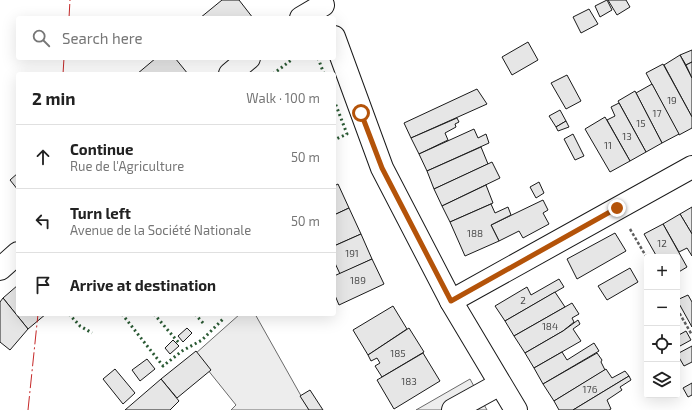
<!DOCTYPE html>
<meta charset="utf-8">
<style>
:root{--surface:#fff;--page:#f2f2f2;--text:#222;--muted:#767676;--line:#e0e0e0}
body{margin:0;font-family:"Exo 2",sans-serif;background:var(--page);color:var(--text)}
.controls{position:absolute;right:12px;bottom:12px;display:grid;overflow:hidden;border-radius:4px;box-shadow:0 4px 16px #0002}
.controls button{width:36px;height:36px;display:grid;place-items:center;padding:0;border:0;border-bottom:1px solid var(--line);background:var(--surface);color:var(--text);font:20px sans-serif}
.stop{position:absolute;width:12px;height:12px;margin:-9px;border:3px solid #b45309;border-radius:50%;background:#fff}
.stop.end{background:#b45309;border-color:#fff;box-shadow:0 1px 4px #0008}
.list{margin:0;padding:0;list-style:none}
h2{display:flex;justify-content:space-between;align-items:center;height:52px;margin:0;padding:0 16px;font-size:17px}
h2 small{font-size:13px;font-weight:400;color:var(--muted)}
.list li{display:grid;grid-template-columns:26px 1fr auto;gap:12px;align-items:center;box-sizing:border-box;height:64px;padding:0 16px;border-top:1px solid var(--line)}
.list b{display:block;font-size:15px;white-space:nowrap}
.list p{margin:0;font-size:13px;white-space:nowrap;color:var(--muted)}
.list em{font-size:13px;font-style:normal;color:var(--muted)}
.icon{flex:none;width:22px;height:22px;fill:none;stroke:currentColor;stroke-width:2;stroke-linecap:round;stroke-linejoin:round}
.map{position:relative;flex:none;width:692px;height:410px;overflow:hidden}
.search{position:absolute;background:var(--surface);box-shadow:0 4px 16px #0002;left:16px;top:16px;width:320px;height:44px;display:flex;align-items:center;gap:10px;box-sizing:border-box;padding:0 14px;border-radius:4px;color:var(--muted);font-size:15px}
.panel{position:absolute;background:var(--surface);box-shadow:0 4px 16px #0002;left:16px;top:72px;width:320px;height:244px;border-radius:4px}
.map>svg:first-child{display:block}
</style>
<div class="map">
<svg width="692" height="410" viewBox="0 0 692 410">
<rect width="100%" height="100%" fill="#fff"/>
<g fill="#ededed" stroke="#6a6a6a">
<polygon points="240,314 255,314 309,410 231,410 236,405 195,354"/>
<polygon points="470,379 487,410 416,410"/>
</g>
<g fill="#e6e6e6" stroke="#1a1a1a">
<polygon points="222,0 239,0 253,18 200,18"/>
<polygon points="607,0 612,10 600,17 595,6"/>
<polygon points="608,0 626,0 630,7 617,15"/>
<polygon points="589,9 598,24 581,33 573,17"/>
<polygon points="528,42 538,60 512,75 502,57"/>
<polygon points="692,50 692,62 686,65 680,55"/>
<polygon points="680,55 692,78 692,117 664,65"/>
<polygon points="156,58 175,58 188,74 137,74"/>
<polygon points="692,62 692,78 686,65"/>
<polygon points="663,64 692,117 692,128 679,135 646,73"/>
<polygon points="567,75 581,101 566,109 551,83"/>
<polygon points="652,84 679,134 662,143 636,93"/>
<polygon points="477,89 487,104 411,138 404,123"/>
<polygon points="635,91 662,143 646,152 618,101"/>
<polygon points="619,103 646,152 630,161 607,120 615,116 611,107"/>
<polygon points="560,110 566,121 556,127 549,116"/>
<polygon points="605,117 630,161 610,172 585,129"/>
<polygon points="457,118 459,122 455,124 456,127 445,133 448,140 419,154 411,138"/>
<polygon points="566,121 569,127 558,131 556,127"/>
<polygon points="474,129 478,138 486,134 489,143 427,171 419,154"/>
<polygon points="573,134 584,156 575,160 564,139"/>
<polygon points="481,147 488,164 434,189 427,171"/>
<polygon points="492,162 500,178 442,206 434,189"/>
<polygon points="18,173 18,190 10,180"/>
<polygon points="539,182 544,193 536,198 530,187"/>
<polygon points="338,184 349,208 334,215 334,186"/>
<polygon points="486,185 493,203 450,222 442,206"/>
<polygon points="543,200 548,210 543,213 549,224 523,238 519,231 499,241 491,225"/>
<polygon points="491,204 495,213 508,207 511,215 491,225 499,241 465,256 450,222"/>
<polygon points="692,207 692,234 680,214"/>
<polygon points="349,208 361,234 334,246 334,215"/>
<polygon points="680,214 692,234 692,256 687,248 679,252 663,224"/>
<polygon points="663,224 687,267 677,273 677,257 657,257 644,234"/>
<polygon points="615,233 626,251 577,279 567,259"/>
<polygon points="361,234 372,259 340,274 334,261 334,246"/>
<polygon points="372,259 384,284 339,305 334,293 334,276"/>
<polygon points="630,268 638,282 607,300 598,286"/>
<polygon points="559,279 564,287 505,321 495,306 527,287 531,295"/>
<polygon points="18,285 18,314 46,314 28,329 3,298"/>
<polygon points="555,292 565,307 514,336 505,321"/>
<polygon points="688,295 692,302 692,327 677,300"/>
<polygon points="3,298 28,329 10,350 0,342 0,302"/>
<polygon points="572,303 579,314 572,318 574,322 563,331 525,353 514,336"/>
<polygon points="393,306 407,329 368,355 353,330"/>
<polygon points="578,320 580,324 573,329 581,341 534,368 525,353 563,331"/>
<polygon points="187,328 192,333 183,342 178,336"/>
<polygon points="409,328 424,352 382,377 375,366 380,363 377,358 371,361 368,355"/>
<polygon points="686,331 691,340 680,346 677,342 677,336"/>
<polygon points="173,340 179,346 170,354 165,348"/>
<polygon points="594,343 599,351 543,384 534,368 562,352 567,360"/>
<polygon points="692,346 692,362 684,366 677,354"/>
<polygon points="196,351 211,370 177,398 161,379"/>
<polygon points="423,353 440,381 394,409 377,380"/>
<polygon points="597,353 602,360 601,362 605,370 554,401 543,384"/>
<polygon points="147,359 155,369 140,381 132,370"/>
<polygon points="115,369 135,393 123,404 103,379"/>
<polygon points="606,369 612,378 625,371 629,376 573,410 559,410 554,401"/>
<polygon points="629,376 631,380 620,387 622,390 607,400 611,409 609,410 573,410"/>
<polygon points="161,379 179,401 170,410 125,410"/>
<polygon points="692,383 692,395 688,397 683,388"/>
<polygon points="310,390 323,410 309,410 300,396"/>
</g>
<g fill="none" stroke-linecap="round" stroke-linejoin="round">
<g stroke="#1a1a1a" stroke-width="24">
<g id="minor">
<polyline points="301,18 323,5"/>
<polyline points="334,37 382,168 451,301 516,410"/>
<polyline points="230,74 249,58"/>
<polyline points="0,269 18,253"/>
<polyline points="451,301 692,167"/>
<polyline points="453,410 500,384"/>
</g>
</g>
<g stroke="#5f5f5f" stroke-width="2.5" stroke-dasharray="3 2" stroke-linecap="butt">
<polyline points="630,229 647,258"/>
<polyline points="677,309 692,335"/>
</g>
<use href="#minor" stroke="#fff" stroke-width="22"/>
<g stroke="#2b5a34" stroke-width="3" stroke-dasharray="2 3" stroke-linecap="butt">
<polyline points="318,58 324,74"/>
<polyline points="273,74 294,58"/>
<polyline points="334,100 347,134 334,140"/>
<polyline points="69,314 80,326 92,333"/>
<polyline points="122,314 163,366 182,351 202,340 224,318"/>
<polyline points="154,314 179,343"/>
<polyline points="195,314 204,324"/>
</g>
<g stroke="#c62828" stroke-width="1" stroke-dasharray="14 3 2 3" stroke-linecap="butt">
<polyline points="69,18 70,0"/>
<polyline points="63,74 64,58"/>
<polyline points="28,410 38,314"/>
</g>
</g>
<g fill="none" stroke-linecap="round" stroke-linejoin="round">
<polyline stroke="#b45309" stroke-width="5" points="361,113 382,168 451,301 617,208"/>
</g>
<g text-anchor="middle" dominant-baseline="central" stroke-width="3" stroke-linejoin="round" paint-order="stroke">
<g font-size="10" fill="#4d4d4d">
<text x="672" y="100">19</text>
<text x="657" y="113">17</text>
<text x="641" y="123">15</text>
<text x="627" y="136">13</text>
<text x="608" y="145">11</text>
<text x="475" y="233">188</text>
<text x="662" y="243">12</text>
<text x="352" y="253">191</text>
<text x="358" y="280">189</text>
<text x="523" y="300">2</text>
<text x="550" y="326">184</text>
<text x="398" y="353">185</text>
<text x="409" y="381">183</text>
<text x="590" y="389">176</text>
</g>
</g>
</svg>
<div class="controls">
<button>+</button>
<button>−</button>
<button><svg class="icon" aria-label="locate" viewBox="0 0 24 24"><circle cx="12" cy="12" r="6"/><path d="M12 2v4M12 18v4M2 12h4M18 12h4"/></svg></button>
<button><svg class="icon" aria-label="layers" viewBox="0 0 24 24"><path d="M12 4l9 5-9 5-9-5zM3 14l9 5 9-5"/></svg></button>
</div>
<div class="stop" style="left:361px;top:113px"></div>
<div class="stop end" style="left:617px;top:208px"></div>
<div class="search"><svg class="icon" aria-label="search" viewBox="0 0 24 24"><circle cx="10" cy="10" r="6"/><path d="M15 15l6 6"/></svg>Search here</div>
<section class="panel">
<h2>2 min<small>Walk · 100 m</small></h2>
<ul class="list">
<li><svg class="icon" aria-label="ahead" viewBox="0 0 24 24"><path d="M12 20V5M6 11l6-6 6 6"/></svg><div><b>Continue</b><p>Rue de l'Agriculture</p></div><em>50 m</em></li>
<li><svg class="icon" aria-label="left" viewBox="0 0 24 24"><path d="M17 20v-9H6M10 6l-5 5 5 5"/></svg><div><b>Turn left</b><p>Avenue de la Société Nationale</p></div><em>50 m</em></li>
<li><svg class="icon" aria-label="arrive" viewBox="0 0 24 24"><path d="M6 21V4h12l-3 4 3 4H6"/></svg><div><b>Arrive at destination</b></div></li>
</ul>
</section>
</div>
